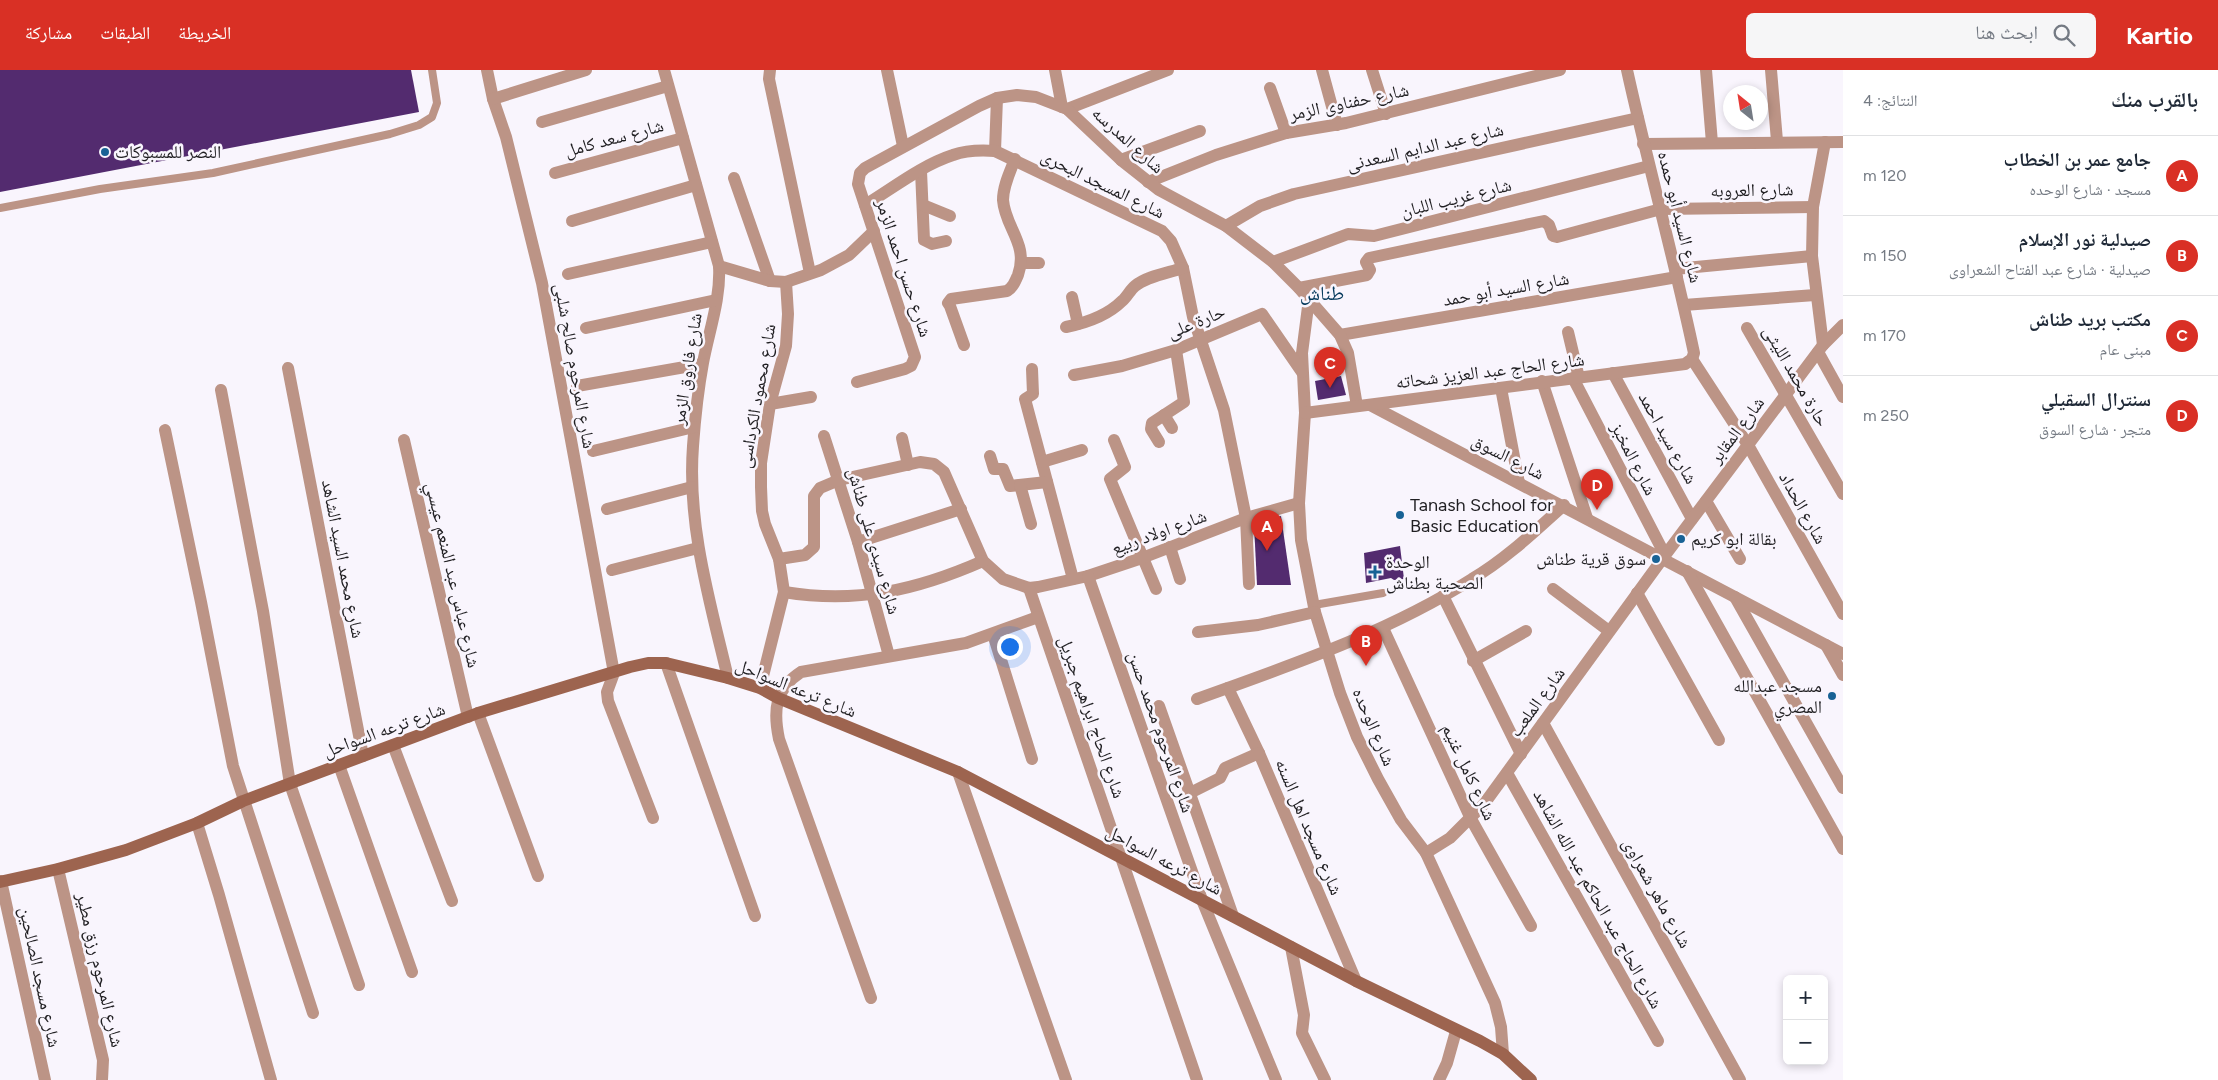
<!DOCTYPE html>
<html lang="ar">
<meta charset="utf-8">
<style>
:root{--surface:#fff;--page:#f6f6f7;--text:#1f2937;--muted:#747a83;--line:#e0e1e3;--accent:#d93025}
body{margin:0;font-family:Figtree,"Noto Naskh Arabic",sans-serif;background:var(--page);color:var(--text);direction:rtl}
.controls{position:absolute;right:15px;bottom:15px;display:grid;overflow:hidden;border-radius:8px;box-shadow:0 2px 8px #0003}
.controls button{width:45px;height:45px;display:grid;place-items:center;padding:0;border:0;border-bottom:1px solid var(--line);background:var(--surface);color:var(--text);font:25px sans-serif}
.compass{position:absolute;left:1723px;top:15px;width:45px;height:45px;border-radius:50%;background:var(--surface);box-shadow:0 2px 8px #0003;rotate:330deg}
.you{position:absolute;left:1009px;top:576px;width:18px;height:18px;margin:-12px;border:4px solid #fff;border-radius:50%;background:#1a73e8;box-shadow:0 0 0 8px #1a73e833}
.badge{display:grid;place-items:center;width:32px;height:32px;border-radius:50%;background:var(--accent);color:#fff;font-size:16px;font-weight:700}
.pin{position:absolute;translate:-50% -41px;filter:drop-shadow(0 1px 2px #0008)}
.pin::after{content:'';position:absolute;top:26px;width:18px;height:15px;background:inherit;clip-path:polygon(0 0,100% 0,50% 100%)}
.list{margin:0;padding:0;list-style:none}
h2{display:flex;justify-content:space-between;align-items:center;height:65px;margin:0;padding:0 20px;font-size:21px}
h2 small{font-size:16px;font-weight:400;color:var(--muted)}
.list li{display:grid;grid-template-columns:32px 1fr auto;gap:15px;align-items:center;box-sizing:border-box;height:80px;padding:0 20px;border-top:1px solid var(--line)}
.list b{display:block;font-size:19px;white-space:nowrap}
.list p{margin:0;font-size:16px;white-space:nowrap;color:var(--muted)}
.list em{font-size:16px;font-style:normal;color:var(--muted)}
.icon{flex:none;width:28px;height:28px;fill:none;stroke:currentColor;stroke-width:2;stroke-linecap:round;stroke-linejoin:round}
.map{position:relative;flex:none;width:1843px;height:1010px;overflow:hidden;direction:ltr}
header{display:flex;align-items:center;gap:30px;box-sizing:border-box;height:70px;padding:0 25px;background:var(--accent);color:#fff}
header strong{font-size:24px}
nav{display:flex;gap:28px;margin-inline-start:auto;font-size:18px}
.search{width:350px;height:45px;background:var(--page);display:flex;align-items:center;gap:12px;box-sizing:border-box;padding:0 18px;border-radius:8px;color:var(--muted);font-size:19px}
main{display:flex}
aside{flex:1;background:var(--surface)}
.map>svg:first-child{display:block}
</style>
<header>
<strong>Kartio</strong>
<div class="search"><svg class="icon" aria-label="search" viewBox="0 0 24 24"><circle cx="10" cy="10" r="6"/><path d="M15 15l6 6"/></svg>ابحث هنا</div>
<nav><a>الخريطة</a><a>الطبقات</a><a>مشاركة</a></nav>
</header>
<main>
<aside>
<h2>بالقرب منك<small>النتائج: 4</small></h2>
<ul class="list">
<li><span class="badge">A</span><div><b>جامع عمر بن الخطاب</b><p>مسجد · شارع الوحده</p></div><em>120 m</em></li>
<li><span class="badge">B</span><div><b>صيدلية نور الإسلام</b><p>صيدلية · شارع عبد الفتاح الشعراوى</p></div><em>150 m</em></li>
<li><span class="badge">C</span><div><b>مكتب بريد طناش</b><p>مبنى عام</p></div><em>170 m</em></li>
<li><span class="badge">D</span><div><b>سنترال السقيلي</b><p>متجر · شارع السوق</p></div><em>250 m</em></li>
</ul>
</aside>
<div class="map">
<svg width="1843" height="1010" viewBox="0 0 1843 1010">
<rect width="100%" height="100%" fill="#f9f5fd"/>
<g fill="#532b6f">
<polygon points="0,0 411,0 419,42 0,122"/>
<polygon points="1341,306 1346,325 1318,330 1315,311"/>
<polygon points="1281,446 1291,515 1257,515 1254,454"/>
<polygon points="1400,476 1404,509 1394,510 1391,508 1366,513 1364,483"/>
</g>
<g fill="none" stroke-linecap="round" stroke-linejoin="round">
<g stroke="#bc9486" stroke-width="8">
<polyline points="0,138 100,119 213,103 390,64 419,55 432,47 437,33 432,0"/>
<polyline points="1314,535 1383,523"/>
</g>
<g stroke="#bc9486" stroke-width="12">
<polyline points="487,0 493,29 506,67 542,213 614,603 607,622 608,631 653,748"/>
<path d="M664 0 719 196C721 228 709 261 703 293 698 320 695 348 693 376 687 455 710 532 728 608"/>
<polyline points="770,0 769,9 810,203"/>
<polyline points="887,0 903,76"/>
<polyline points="1055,0 1062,37"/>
<polyline points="1322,0 1337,55"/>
<polyline points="1372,0 1386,44"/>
<polyline points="1706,0 1712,73"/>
<polyline points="1771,0 1777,71"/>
<polyline points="1270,18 1286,63"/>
<polyline points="493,29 586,0"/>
<polyline points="1067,39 1168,0"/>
<polyline points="542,52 668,16"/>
<polyline points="1643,74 1843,72"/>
<polyline points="995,81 997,28"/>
<polyline points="1121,90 1200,61"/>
<polyline points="921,101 924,170 932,174 946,171"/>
<polyline points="555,103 683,68"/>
<polyline points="734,108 770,211"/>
<polyline points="1148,112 1216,85 1286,63 1346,53 1560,0"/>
<path d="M865 135C893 118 922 95 953 85 967 80 981 80 995 81L1162 161 1171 171 1183 198 1193 247 1224 340 1246 448 1249 514"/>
<polyline points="923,135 950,146"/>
<polyline points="572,151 696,115"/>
<polyline points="1226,156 1260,136 1294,124 1638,48"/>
<polyline points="1273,192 1348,164 1374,166 1649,96"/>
<polyline points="1021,193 1039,193"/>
<polyline points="719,196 770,211 786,212 821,200 849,185 874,161"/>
<polyline points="1675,199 1812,186"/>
<polyline points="568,204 712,172"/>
<polyline points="1299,218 1367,205 1370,200 1366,192 1369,188 1544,151 1549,155 1553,166 1557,167 1661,139 1813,137"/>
<polyline points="1072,227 1078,254"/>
<polyline points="1309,229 1302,283 1305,343 1299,433 1301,470 1315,542 1340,623 1357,667 1378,709 1401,750 1426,783 1495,933 1501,957 1503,984"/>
<polyline points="1684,235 1815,225"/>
<path d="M1066 257C1086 253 1107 246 1122 231 1127 227 1130 220 1135 216 1147 206 1168 203 1183 198"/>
<polyline points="586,258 716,230"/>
<polyline points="1747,258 1843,424"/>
<polyline points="1568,262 1579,308"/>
<polyline points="1340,265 1677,207"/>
<path d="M964 275 950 236 948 233 951 229 1007 221C1013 217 1015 212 1018 205 1029 174 1005 158 1003 130 1003 116 1010 102 1015 89"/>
<polyline points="1823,275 1812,186 1813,137 1825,72"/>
<polyline points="1818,282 1843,327"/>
<polyline points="1692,289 1748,375 1843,544"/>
<polyline points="288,298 363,686"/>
<polyline points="1032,299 1033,324 1025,329 1073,509"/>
<polyline points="1613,303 1692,449"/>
<polyline points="1074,305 1122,296 1176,280 1262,244 1302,302"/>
<polyline points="1573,308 1665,485"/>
<polyline points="1542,311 1587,448"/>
<polyline points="857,312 905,299 911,296 915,287 858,114 860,103 865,98 979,36 997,28 1017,25 1036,27 1067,39 1121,90 1159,120 1226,156 1273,192 1299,218 1340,265 1348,283 1357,336"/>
<polyline points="577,316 702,294"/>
<polyline points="1501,318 1519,413"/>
<polyline points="221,320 263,541 290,714 359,915"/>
<polyline points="770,334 811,327"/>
<polyline points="1370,335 1843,584"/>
<path d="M1305 343 1685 294 1692 289 1694 283C1674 188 1648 95 1627 0"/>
<polyline points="1164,345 1172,358"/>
<polyline points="165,360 201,532 233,696 313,943"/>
<polyline points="824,366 858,472 889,586"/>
<polyline points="902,368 908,395"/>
<polyline points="404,370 468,647"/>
<polyline points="1114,370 1125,397 1110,409 1156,519"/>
<polyline points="1159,372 1151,359 1152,353 1184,332 1176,280"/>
<polyline points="593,381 694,357"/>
<polyline points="990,386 994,399 1003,399 1010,416 1047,412"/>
<polyline points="1042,392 1082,380"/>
<polyline points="1020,415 1031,454"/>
<polyline points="1706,431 1740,489"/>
<polyline points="607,439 692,417"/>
<polyline points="858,472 961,439"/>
<polyline points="1170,477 1180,509"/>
<polyline points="779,489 805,485 814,477 814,426 820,418 839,410 920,392 934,394 944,402 983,491 1003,509 1029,518 1038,517 1088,506 1142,488 1246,448 1299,433"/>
<polyline points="612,500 698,478"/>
<polyline points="1687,501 1843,779"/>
<polyline points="1088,506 1202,830 1276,1010"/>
<polyline points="1029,518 1197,1010"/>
<polyline points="1553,519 1609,561"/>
<path d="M784 522C857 534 917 520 983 491"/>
<polyline points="1637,523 1719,670"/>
<polyline points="1443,526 1521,684"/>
<polyline points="1735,527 1843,718"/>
<polyline points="1383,558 1471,749 1531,856"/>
<polyline points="1198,562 1258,555 1315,542"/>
<polyline points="993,564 1032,689"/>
<polyline points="1826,575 1843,605"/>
<polyline points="1473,591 1526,561"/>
<polyline points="666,593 755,846"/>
<polyline points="760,618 784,522 779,489 765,454 762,441 761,417 761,393 770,334 786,276 788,244 786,212"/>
<polyline points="1228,618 1259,683 1356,911"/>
<path d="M1197 629C1291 595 1387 563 1472 509 1506 489 1535 461 1564 435"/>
<polyline points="1159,636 1233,846"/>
<polyline points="478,643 538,806"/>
<polyline points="1543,653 1740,1010"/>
<polyline points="393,675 452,831"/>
<polyline points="339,695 412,902"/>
<polyline points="958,702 1066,1010"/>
<polyline points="1507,703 1658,971"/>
<polyline points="1190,723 1220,708 1225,698 1259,683"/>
<polyline points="197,753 219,825 271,1010"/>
<polyline points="1426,783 1450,768 1484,734 1663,488 1823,275 1843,255"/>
<polyline points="58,799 103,990 102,1010"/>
<polyline points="1,811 45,1010"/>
<polyline points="1291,877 1304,945 1302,963 1325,1010"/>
<path d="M871 928 779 669C773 640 775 619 801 602L966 573 1038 547"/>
<polyline points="1439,1010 1447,993 1456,961"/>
</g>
<polyline stroke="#9d644f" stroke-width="12" points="0,812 58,799 126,780 197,753 243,731 478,643 630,597 648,593 666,593 728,608 760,618 778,628 958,702 1356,911 1480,971 1503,984 1531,1010"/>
</g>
<g fill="#186295" stroke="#f9f5fd" stroke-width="2">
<circle cx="105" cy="82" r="5"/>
<circle cx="1400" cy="445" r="5"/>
<circle cx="1681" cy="469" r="5"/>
<circle cx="1656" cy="489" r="5"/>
<path d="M1372.5 494.5h5v5h5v5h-5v5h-5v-5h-5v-5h5z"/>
<circle cx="1832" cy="626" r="5"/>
</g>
<g text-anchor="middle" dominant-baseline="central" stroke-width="5" stroke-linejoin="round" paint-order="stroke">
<g font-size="18" fill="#201f22" stroke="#f9f5fd">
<text transform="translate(1349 32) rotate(-12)">شارع حفناوى الزمر</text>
<text transform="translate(614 68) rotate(-15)">شارع سعد كامل</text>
<text transform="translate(1128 70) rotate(42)">شارع المدرسه</text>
<text transform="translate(1425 77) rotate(-13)">شارع عبد الدايم السعدنى</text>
<text transform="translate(1103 114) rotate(26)">شارع المسجد البحرى</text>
<text transform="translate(1752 120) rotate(-1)">شارع العروبه</text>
<text transform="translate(1456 128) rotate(-14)">شارع غريب اللبان</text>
<text transform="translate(1680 147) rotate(76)">شارع السيد أبو حمده</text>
<text transform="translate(904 198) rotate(72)">شارع حسن احمد الزمر</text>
<text transform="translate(1506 219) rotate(-10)">شارع السيد أبو حمد</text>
<text transform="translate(1196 252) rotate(-22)">حارة على</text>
<text transform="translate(575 296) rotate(80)">شارع المرحوم صالح شلبى</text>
<text transform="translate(687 299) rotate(-81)">شارع فاروق الزمر</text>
<text transform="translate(1490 301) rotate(-7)">شارع الحاج عبد العزيز شحاته</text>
<text transform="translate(1796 306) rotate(60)">حارة محمد الليثى</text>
<text transform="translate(757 326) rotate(-80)">شارع محمود الكرداسى</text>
<text transform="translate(1737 360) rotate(-53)">شارع المقابر</text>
<text transform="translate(1668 368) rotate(61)">شارع سيد احمد</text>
<text transform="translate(1508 387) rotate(27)">شارع السوق</text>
<text transform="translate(1634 389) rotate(63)">شارع المخبز</text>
<text transform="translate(1803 438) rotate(61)">شارع الحداد</text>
<text transform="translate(1159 462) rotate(-20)">شارع اولاد ربيع</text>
<text transform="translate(874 471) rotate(74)">شارع سيدى على طناش</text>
<text transform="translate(343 489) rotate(79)">شارع محمد السيد الشاهد</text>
<text transform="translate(453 505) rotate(77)">شارع عباس عبد المنعم عيسي</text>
<text transform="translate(796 618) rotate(22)">شارع ترعه السواحل</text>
<text transform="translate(1537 632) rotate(-54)">شارع الملعب</text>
<text transform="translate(1092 647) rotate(71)">شارع الحاج ابراهيم جبريل</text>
<text transform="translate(1374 657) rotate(67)">شارع الوحده</text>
<text transform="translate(384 660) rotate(-20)">شارع ترعه السواحل</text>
<text transform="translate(1161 662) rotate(71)">شارع المرحوم محمد حسن</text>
<text transform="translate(1469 702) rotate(65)">شارع كامل غنيم</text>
<text transform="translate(1309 757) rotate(67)">شارع مسجد اهل السنه</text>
<text transform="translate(1164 790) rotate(28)">شارع ترعه السواحل</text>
<text transform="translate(1657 823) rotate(61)">شارع ماهر شعراوى</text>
<text transform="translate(1598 829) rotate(61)">شارع الحاج عبد الحاكم عبد الله الشاهد</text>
<text transform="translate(100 900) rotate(77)">شارع المرحوم رزق مطير</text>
<text transform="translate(40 907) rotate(78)">شارع مسجد الصالحين</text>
</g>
<g font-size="18" fill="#201f22" stroke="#f9f5fd" text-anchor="start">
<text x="115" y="82">النصر للمسبوكات</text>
<text x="1410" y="435">Tanash School for<tspan x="1410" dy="21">Basic Education</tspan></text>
<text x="1691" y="469">بقالة ابو كريم</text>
<text x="1646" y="489" text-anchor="end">سوق قرية طناش</text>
<text x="1386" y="492">الوحدة<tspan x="1386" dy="21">الصحية بطناش</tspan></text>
<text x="1822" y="616" text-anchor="end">مسجد عبدالله<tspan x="1822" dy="21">المصري</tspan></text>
</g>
<g font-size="20" fill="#03385b" stroke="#f9f5fd">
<text x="1322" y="223">طناش</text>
</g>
</g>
</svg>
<div class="controls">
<button>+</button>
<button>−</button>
</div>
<svg class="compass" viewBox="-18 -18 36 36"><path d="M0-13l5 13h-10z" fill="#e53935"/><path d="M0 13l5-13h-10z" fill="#747a83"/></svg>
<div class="you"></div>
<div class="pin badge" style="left:1267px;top:481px">A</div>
<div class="pin badge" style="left:1366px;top:596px">B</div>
<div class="pin badge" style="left:1330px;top:318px">C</div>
<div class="pin badge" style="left:1597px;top:440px">D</div>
</div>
</main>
